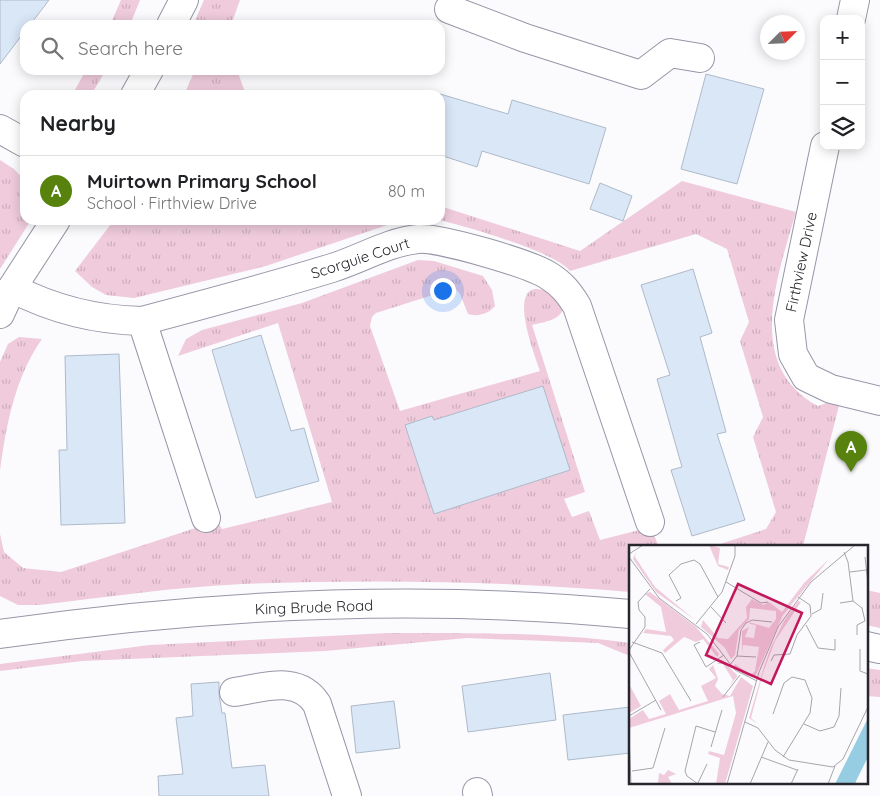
<!DOCTYPE html>
<meta charset="utf-8">
<style>
:root{--surface:#fff;--page:#f6f6f6;--text:#202124;--muted:#757577;--line:#e0e0e0;--accent:#56820d}
body{margin:0;font-family:Quicksand,sans-serif;background:var(--page);color:var(--text)}
.controls{position:absolute;right:15px;top:15px;display:grid;overflow:hidden;border-radius:10px;box-shadow:0 2px 12px #0003}
.controls button{width:45px;height:45px;display:grid;place-items:center;padding:0;border:0;border-bottom:1px solid var(--line);background:var(--surface);color:var(--text);font:25px sans-serif}
.compass{position:absolute;left:760px;top:15px;width:45px;height:45px;border-radius:50%;background:var(--surface);box-shadow:0 2px 12px #0003;rotate:66deg}
.you{position:absolute;left:442px;top:290px;width:18px;height:18px;margin:-12px;border:4px solid #fff;border-radius:50%;background:#1a73e8;box-shadow:0 0 0 8px #1a73e833}
.badge{display:grid;place-items:center;width:32px;height:32px;border-radius:50%;background:var(--accent);color:#fff;font-size:16px;font-weight:700}
.pin{position:absolute;translate:-50% -41px;filter:drop-shadow(0 1px 2px #0008)}
.pin::after{content:'';position:absolute;top:26px;width:18px;height:15px;background:inherit;clip-path:polygon(0 0,100% 0,50% 100%)}
.list{margin:0;padding:0;list-style:none}
h2{display:flex;justify-content:space-between;align-items:center;height:65px;margin:0;padding:0 20px;font-size:21px}
h2 small{font-size:16px;font-weight:400;color:var(--muted)}
.list li{display:grid;grid-template-columns:32px 1fr auto;gap:15px;align-items:center;box-sizing:border-box;height:70px;padding:0 20px;border-top:1px solid var(--line)}
.list b{display:block;font-size:19px;white-space:nowrap}
.list p{margin:0;font-size:16px;white-space:nowrap;color:var(--muted)}
.list em{font-size:16px;font-style:normal;color:var(--muted)}
.icon{flex:none;width:28px;height:28px;fill:none;stroke:currentColor;stroke-width:2;stroke-linecap:round;stroke-linejoin:round}
.map{position:relative;flex:none;width:880px;height:796px;overflow:hidden}
.search{position:absolute;background:var(--surface);box-shadow:0 2px 12px #0003;left:20px;top:20px;width:425px;height:55px;display:flex;align-items:center;gap:12px;box-sizing:border-box;padding:0 18px;border-radius:15px;color:var(--muted);font-size:19px}
.panel{position:absolute;background:var(--surface);box-shadow:0 2px 12px #0003;left:20px;top:90px;width:425px;height:135px;border-radius:15px}
.map>svg:first-child{display:block}
</style>
<div class="map">
<svg width="880" height="796" viewBox="0 0 880 796">
<defs>
<pattern id="grass-tufts" width="24" height="20" patternUnits="userSpaceOnUse" patternTransform="scale(1.25)"><rect width="24" height="20" fill="#efcbdc"/><path d="M3 7l-1-3M5 7V3M7 7l1-3M15 17l-1-3M17 17v-4M19 17l1-3" fill="none" stroke="#cdaebd"/></pattern>
</defs>
<rect width="100%" height="100%" fill="#fbfbfe"/>
<g fill="url(#grass-tufts)">
<polygon points="121,0 140,0 130,25 110,25"/>
<polygon points="204,0 240,0 231,25 193,25"/>
<polygon points="86,70 106,70 91,95 72,95"/>
<polygon points="195,70 237,70 246,95 184,95"/>
<polygon points="0,160 14,169 25,181 25,220 31,220 0,269"/>
<path d="M682 181 796 212C778 275 743 366 818 406L841 398 803 546H714L766 529 776 512 753 437 763 417 740 341 749 322 727 249 696 234 570 271C554 251 467 227 440 220V206L580 251Z"/>
<polygon points="114,220 402,220 266,266 134,298 106,295 92,287 75,271"/>
<path d="M418 260 434 261 483 276 492 290 495 306C489 314 477 317 468 314L460 294 455 288 376 313 372 317 370 326 400 411 540 371C535 356 510 293 535 289 548 288 556 300 563 309 559 321 543 322 532 325L585 492 564 499 572 517 589 511 600 540 651 527 658 545 663 546H630V592C501 581 372 579 243 584 175 587 107 597 39 605H18L0 596V534L4 552 23 568 61 572 217 521 222 529 332 502 278 323 178 356 186 339 202 330 302 303Z"/>
<path d="M19 337 42 339C15 377 6 426 0 471V362L8 344Z"/>
<polygon points="866,590 880,593 880,628 866,625"/>
<path d="M388 633C469 633 550 632 630 643V656L598 643 467 638 325 651 82 661 0 671V664L150 645Z"/>
<polygon points="866,668 880,670 880,697 866,696"/>
</g>
<g fill="#dae7f7" stroke="#aebac9">
<polygon points="0,0 49,0 30,25 25,25 25,31 0,64"/>
<polygon points="706,74 764,89 737,184 681,169"/>
<polygon points="440,94 508,114 512,100 606,128 589,184 482,151 477,167 440,155"/>
<polygon points="600,183 632,196 623,221 590,209"/>
<polygon points="693,269 712,333 700,337 726,432 717,434 745,520 692,536 671,470 682,467 657,379 670,375 641,285"/>
<polygon points="261,335 291,431 304,428 319,481 256,498 212,350"/>
<polygon points="119,354 125,523 61,525 59,450 67,450 65,356"/>
<polygon points="543,386 570,470 434,514 405,425 432,416 434,420"/>
<polygon points="550,673 556,720 468,732 462,686"/>
<polygon points="219,682 219,694 222,713 225,713 232,768 265,765 269,796 159,796 158,776 183,774 176,718 193,716 191,684"/>
<polygon points="394,701 400,748 356,753 351,706"/>
<polygon points="630,707 630,753 568,760 563,715"/>
</g>
<g fill="none" stroke-linecap="round" stroke-linejoin="round">
<g stroke="#9696a7" stroke-width="30">
<g id="minor">
<polyline points="449,9 525,38 641,75 670,53 700,58"/>
<polyline points="851,19 855,0"/>
<polyline points="171,25 184,0"/>
<polyline points="135,95 149,70"/>
<polyline points="0,129 25,143"/>
<polyline points="825,146 789,320 793,354 806,377 831,389 880,401"/>
<path d="M12 288C54 310 95 320 142 321 206 304 270 287 332 268 361 259 388 242 418 239 439 237 531 264 549 276 562 284 569 293 577 306L650 522"/>
<polyline points="0,314 12,288 56,220"/>
<polyline points="142,321 206,518"/>
<path d="M0 634C208 604 421 594 630 614"/>
<polyline points="866,646 880,649"/>
<path d="M234 692C263 688 298 674 317 704L347 796"/>
<polyline points="477,792 478,796"/>
</g>
</g>
<use href="#minor" stroke="#fff" stroke-width="28"/>
</g>
<g text-anchor="middle" dominant-baseline="central" stroke-width="4.5" stroke-linejoin="round" paint-order="stroke">
<g font-size="15" fill="#26262c" stroke="#fff">
<text transform="translate(360 258) rotate(-18)">Scorguie Court</text>
<text transform="translate(801 262) rotate(-78)">Firthview Drive</text>
<text transform="translate(314 607) rotate(-2)">King Brude Road</text>
</g>
</g>
<g transform="translate(629 545)">
<rect width="239" height="239" fill="#fbfbfe"/>
<path d="M80 0 91 3 89 19 100 22 99 25 89 21ZM7 7 6 12 26 42 66 75 27 47 4 14ZM200 14 154 70 126 132 117 131 105 122 106 119 122 130 126 126 130 102 114 100 113 109V86L120 82 116 92 125 93 127 80 121 79 120 77 140 83 147 74V66L121 63 120 74 110 85 106 110 102 114 96 103 72 82 74 75 89 93 99 94 118 73 117 62 123 54 134 60 140 57 153 67 175 38ZM21 47 67 82 90 109 88 112 74 94 67 97 55 92 36 108 34 105 45 95 42 91 14 88 17 84 37 87 32 62 16 49ZM169 56 172 57 146 96 134 128 122 173 129 179 120 173 135 122 142 102 155 76ZM93 115 108 130V132L100 141 104 135 94 119H88ZM84 120 89 134 86 141 93 149 101 151 112 132 124 141 96 239H87L91 213 79 209 80 206 95 210 107 168 104 151 0 183V174L14 165 20 174 37 169 30 156 41 149 50 165 79 156 72 141 87 133 80 124ZM0 139 12 161 0 168ZM39 225 47 229 39 232 43 239H29L30 228 35 230Z" fill="#efcbdc"/>
<path d="M239 173V212L228 234 226 239H206Z" fill="#97cde2"/>
<path fill="none" stroke="#a6a6aa" stroke-width="1" d="M215 7 219 17 224 56M0 9 14 0M0 12 30 53 78 89 106 125 128 136M236 12 239 38M221 27 237 25M97 37 132 58 139 57M47 56 52 53 40 30 52 19 65 15 71 19 89 52M211 58 224 56 233 63 236 76 228 80V90M82 62 97 78M183 69 192 64 194 48M67 79 93 47 106 11V0M177 80 189 103 206 105V94M3 97 33 108 62 156M71 97 65 100 77 122 95 110M231 104V126L239 129M0 105 16 82V72L10 65 9 57 21 44M0 107 32 165M108 111 127 112M142 116 145 110 161 109 168 90 182 71 181 60 169 52M101 120 108 111 112 85 117 78 123 75 143 77M94 152 111 130M144 169 155 138 163 132 176 135 183 153 181 168 154 212M0 171 27 155M116 177 129 183 146 205 160 215 204 222 214 214 239 162M175 179 191 186 205 182 210 171 212 143M0 190 2 239M82 202 93 165M132 212 168 225M3 226 24 223 36 183M69 238 78 219M69 239 58 231 56 226 67 181 86 187M98 239 130 127 149 82 182 37 226 0M121 239 139 197M162 239 169 224M199 239 206 221"/>
<path fill="#c2185b" fill-opacity="0.15" stroke="#c2185b" stroke-width="2.5" d="M109 39 173 68 142 139 77 110Z"/>
<rect width="239" height="239" fill="none" stroke="#26262c" stroke-width="2.5"/>
</g>
</svg>
<div class="controls">
<button>+</button>
<button>−</button>
<button><svg class="icon" aria-label="layers" viewBox="0 0 24 24"><path d="M12 4l9 5-9 5-9-5zM3 14l9 5 9-5"/></svg></button>
</div>
<svg class="compass" viewBox="-18 -18 36 36"><path d="M0-13l5 13h-10z" fill="#e53935"/><path d="M0 13l5-13h-10z" fill="#757577"/></svg>
<div class="you"></div>
<div class="pin badge" style="left:851px;top:472px">A</div>
<div class="search"><svg class="icon" aria-label="search" viewBox="0 0 24 24"><circle cx="10" cy="10" r="6"/><path d="M15 15l6 6"/></svg>Search here</div>
<section class="panel">
<h2>Nearby<small></small></h2>
<ul class="list">
<li><span class="badge">A</span><div><b>Muirtown Primary School</b><p>School · Firthview Drive</p></div><em>80 m</em></li>
</ul>
</section>
</div>
